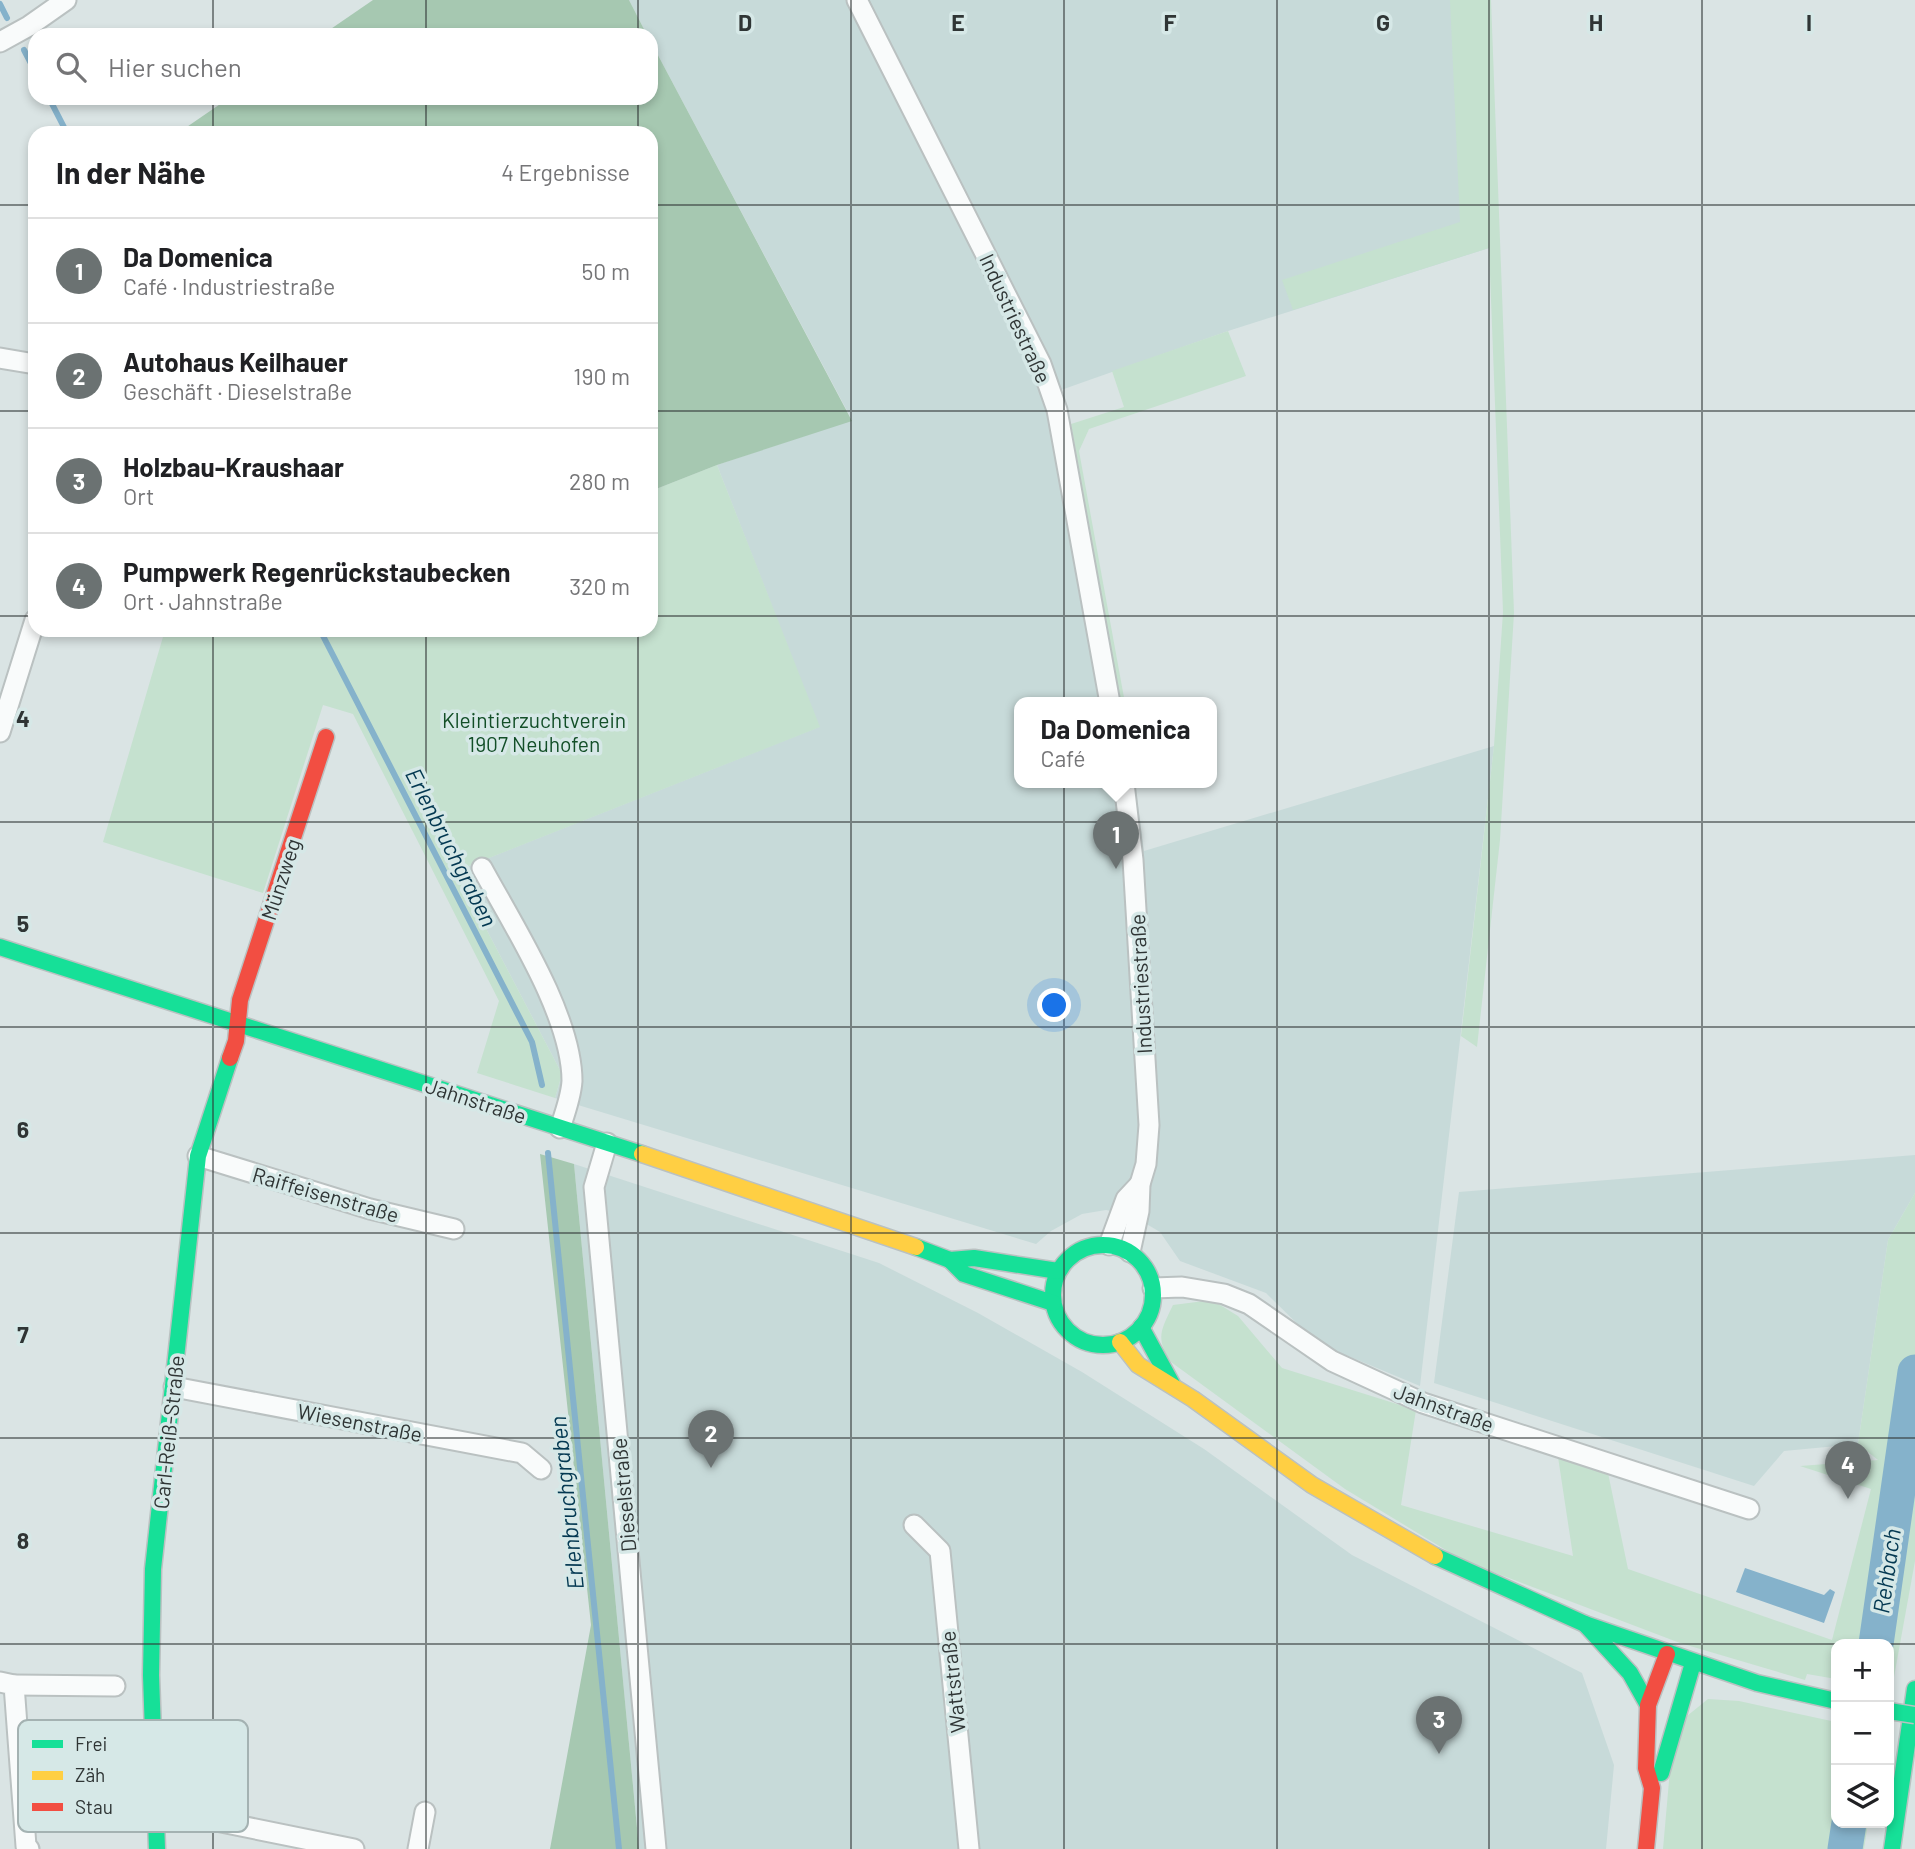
<!DOCTYPE html>
<html lang="de">
<meta charset="utf-8">
<style>
:root{--surface:#fff;--page:#f2f2f2;--text:#202124;--muted:#757577;--line:#e0e0e0;--accent:#6b7272}
body{margin:0;font-family:Barlow,sans-serif;background:var(--page);color:var(--text)}
.controls{position:absolute;right:21px;bottom:21px;display:grid;overflow:hidden;border-radius:14px;box-shadow:0 4px 10px #0003}
.controls button{width:63px;height:63px;display:grid;place-items:center;padding:0;border:0;border-bottom:2px solid var(--line);background:var(--surface);color:var(--text);font:35px sans-serif}
.you{position:absolute;left:1055px;top:1006px;width:24px;height:24px;margin:-18px;border:5px solid #fff;border-radius:50%;background:#1a73e8;box-shadow:0 0 0 10px #1a73e833}
.badge{display:grid;place-items:center;width:46px;height:46px;border-radius:50%;background:var(--accent);color:#fff;font-size:23px;font-weight:700}
.pin{position:absolute;translate:-50% -58px;filter:drop-shadow(0 2px 4px #0008)}
.pin::after{content:'';position:absolute;top:37px;width:24px;height:21px;background:inherit;clip-path:polygon(0 0,100% 0,50% 100%)}
.popup{position:absolute;left:1014px;top:697px;width:203px;height:91px;box-sizing:border-box;display:grid;place-content:center;border-radius:14px;background:var(--surface);filter:drop-shadow(0 2px 5px #0005);font-size:23px;white-space:nowrap;color:var(--muted)}
.popup b{font-size:26px;color:var(--text)}
.popup::after{content:'';position:absolute;left:50%;top:100%;margin-left:-14px;border:14px solid transparent;border-top-color:var(--surface)}
.list{margin:0;padding:0;list-style:none}
h2{display:flex;justify-content:space-between;align-items:center;height:91px;margin:0;padding:0 28px;font-size:30px}
h2 small{font-size:23px;font-weight:400;color:var(--muted)}
.list li{display:grid;grid-template-columns:46px 1fr auto;gap:21px;align-items:center;box-sizing:border-box;height:105px;padding:0 28px;border-top:2px solid var(--line)}
.list b{display:block;font-size:26px;white-space:nowrap}
.list p{margin:0;font-size:23px;white-space:nowrap;color:var(--muted)}
.list em{font-size:23px;font-style:normal;color:var(--muted)}
.icon{flex:none;width:38px;height:38px;fill:none;stroke:currentColor;stroke-width:2;stroke-linecap:round;stroke-linejoin:round}
.map{position:relative;flex:none;width:1915px;height:1849px;overflow:hidden}
.search{position:absolute;background:var(--surface);box-shadow:0 4px 10px #0003;left:28px;top:28px;width:630px;height:77px;display:flex;align-items:center;gap:18px;box-sizing:border-box;padding:0 24px;border-radius:21px;color:var(--muted);font-size:26px}
.panel{position:absolute;background:var(--surface);box-shadow:0 4px 10px #0003;left:28px;top:126px;width:630px;height:511px;border-radius:21px}
.map>svg:first-child{display:block}
</style>
<div class="map">
<svg width="1915" height="1849" viewBox="0 0 1915 1849">
<rect width="100%" height="100%" fill="#dae4e4"/>
<g fill="#c7dad9">
<polygon points="629,0 1480,0 1489,248 1228,331 1061,390 1071,424 1121,703 1020,703 1020,783 1135,783 1144,851 1494,746 1420,1386 1317,1343 1266,1293 1180,1261 1160,1232 1133,1216 1106,1210 1082,1214 1051,1231 1036,1244 555,1098 562,1074 456,871 819,727 717,465 852,420 651,42 651,35 647,35"/>
<polygon points="1915,1155 1915,1193 1888,1240 1858,1444 1784,1451 1754,1486 1434,1383 1459,1192"/>
<polygon points="574,1164 879,1263 978,1313 1082,1372 1204,1449 1352,1555 1582,1673 1614,1765 1606,1849 639,1849"/>
</g>
<g fill="#c5e1cf">
<polygon points="1450,0 1491,0 1514,613 1500,840 1477,1047 1461,1036 1494,746 1503,612 1489,248 1293,310 1282,280 1460,222"/>
<polygon points="1228,331 1246,376 1089,429 1079,451 1125,703 1121,703 1071,424 1124,407 1112,371"/>
<polygon points="717,465 820,727 456,871 562,1074 555,1098 477,1073 499,1001 353,714 323,705 263,893 103,842 165,630 651,630 651,491"/>
<path d="M1915 1193V1561L1892 1688 1889 1687V1644H1836V1679L1807 1674 1805 1680 1680 1643 1464 1561 1345 1489 1171 1362C1155 1338 1161 1330 1173 1305L1212 1300 1238 1316 1282 1368 1416 1410 1401 1505 1573 1556 1558 1457 1608 1473 1628 1569 1832 1640 1871 1489 1800 1466 1878 1460 1858 1444 1888 1240Z"/>
<polygon points="1708,1699 1739,1701 1836,1722 1836,1823 1868,1823 1864,1849 1663,1849 1672,1747 1687,1716"/>
</g>
<g fill="#a6c8b1">
<polygon points="373,0 629,0 647,35 322,35"/>
<polygon points="651,42 852,421 717,465 651,491 651,133 178,133 229,98 651,98"/>
<polygon points="540,1154 574,1164 639,1849 550,1849 591,1625"/>
</g>
<polygon fill="#85b2cb" points="1745,1568 1824,1595 1830,1589 1835,1592 1824,1623 1736,1592"/>
<g fill="none" stroke-linecap="round" stroke-linejoin="round">
<g stroke="#85b2cb" stroke-width="6">
<polyline points="0,4 7,18"/>
<polyline points="24,50 35,71"/>
<polyline points="49,98 67,133"/>
<polyline points="320,630 532,1042 542,1085"/>
<polyline points="548,1153 619,1849"/>
</g>
<g stroke="#85b2cb" stroke-width="35">
<polyline points="1876,1644 1915,1372"/>
<polyline points="1845,1849 1849,1823"/>
</g>
<g stroke="#bac1c1" stroke-width="23">
<g id="street">
<polyline points="857,0 1041,364 1057,410 1110,703"/>
<polyline points="0,42 29,26 66,0"/>
<polyline points="0,358 35,364"/>
<polyline points="0,732 35,620"/>
<polyline points="1124,783 1133,860 1149,1125 1146,1164 1140,1184 1139,1211 1130,1252"/>
<path d="M482 868C513 925 572 1016 572 1081 571 1097 565 1113 560 1128"/>
<polyline points="607,1143 594,1187 656,1849"/>
<polyline points="198,1156 370,1209 454,1229"/>
<polyline points="1109,1245 1126,1199 1140,1184"/>
<polyline points="1153,1288 1182,1287 1224,1294 1249,1304 1332,1361 1423,1403 1749,1509"/>
<polyline points="174,1387 522,1453 541,1469"/>
<polyline points="914,1525 940,1551 969,1849"/>
<polyline points="0,1682 14,1685 26,1846 29,1849"/>
<polyline points="14,1685 115,1686"/>
<polyline points="157,1809 354,1849"/>
<polyline points="418,1849 425,1812"/>
</g>
</g>
<g stroke="#bac1c1" stroke-width="19">
<g id="fast">
<polyline points="0,947 642,1154"/>
<circle cx="1103" cy="1295" r="50"/>
<polyline points="916,1247 950,1260 974,1258 1058,1271"/>
<polyline points="950,1260 964,1274 1053,1303"/>
<polyline points="1141,1327 1172,1384"/>
<polyline points="1435,1556 1585,1624 1757,1683 1836,1701"/>
<polyline points="1585,1624 1630,1673 1648,1705"/>
<polyline points="1661,1773 1693,1663"/>
<polyline points="157,1849 151,1675 153,1569 198,1156 230,1058"/>
<polyline points="1892,1849 1915,1689"/>
</g>
</g>
<g stroke="#bac1c1" stroke-width="19">
<g id="slow">
<polyline points="642,1154 916,1247"/>
<polyline points="1120,1342 1138,1365 1193,1399 1312,1485 1435,1556"/>
</g>
</g>
<g stroke="#bac1c1" stroke-width="19">
<g id="jam">
<polyline points="230,1058 236,1041 240,1000 326,737"/>
<polyline points="1646,1849 1652,1788 1646,1768 1648,1705 1667,1654"/>
</g>
</g>
<use href="#street" stroke="#f9fbfb" stroke-width="19"/>
<use href="#fast" stroke="#16e098" stroke-width="16"/>
<use href="#slow" stroke="#ffcf43" stroke-width="16"/>
<use href="#jam" stroke="#f24e42" stroke-width="16"/>
<g stroke="#bac1c1" stroke-width="19" stroke-linecap="butt">
<polyline id="fast-bridge" points="1889,1711 1915,1715"/>
</g>
<use href="#fast-bridge" stroke="#16e098" stroke-width="16"/>
</g>
<path fill="none" stroke="#2f3535" stroke-width="2" stroke-opacity="0.55" d="M213 0V35M426 0V35M638 0V35M851 0V1849M1064 0V1849M1277 0V1849M1489 0V1849M1702 0V1849M213 98V133M426 98V133M638 98V133M0 205H35M651 205H1915M0 411H35M651 411H1915M0 616H35M651 616H1915M213 630V1849M426 630V1849M638 630V1849M0 822H1915M0 1027H1915M0 1233H1915M0 1438H1915M0 1644H1915"/>
<g text-anchor="middle" dominant-baseline="central" stroke-width="7" stroke-linejoin="round" paint-order="stroke">
<g font-size="21" fill="#2f3535" stroke="#d6e8e7">
<text transform="translate(1016 318) rotate(65)">Industriestraße</text>
<text transform="translate(280 879) rotate(-72)">Münzweg</text>
<text transform="translate(1140 984) rotate(-93)">Industriestraße</text>
<text transform="translate(476 1100) rotate(18)">Jahnstraße</text>
<text transform="translate(326 1194) rotate(16)">Raiffeisenstraße</text>
<text transform="translate(1444 1407) rotate(20)">Jahnstraße</text>
<text transform="translate(360 1422) rotate(11)">Wiesenstraße</text>
<text transform="translate(168 1432) rotate(-84)">Carl-Reiß-Straße</text>
<text transform="translate(623 1495) rotate(-95)">Dieselstraße</text>
<text transform="translate(952 1682) rotate(-96)">Wattstraße</text>
</g>
<g font-size="21" fill="#134f28" stroke="#d6e8e7">
<text x="534" y="719">Kleintierzuchtverein<tspan x="534" dy="24">1907 Neuhofen</tspan></text>
</g>
<g font-size="23" font-style="italic" fill="#033851" stroke="#d6e8e7">
<text transform="translate(452 847) rotate(63)">Erlenbruchgraben</text>
<text transform="translate(566 1503) rotate(-96)">Erlenbruchgraben</text>
<text transform="translate(1886 1571) rotate(-82)">Rehbach</text>
</g>
</g>
<rect x="18" y="1720" width="230" height="112" rx="10" fill="#d6e8e7" stroke="#a4b2b2" stroke-width="2"/>
<rect x="32" y="1740" width="31" height="8" fill="#16e098"/>
<rect x="32" y="1771" width="31" height="9" fill="#ffcf43"/>
<rect x="32" y="1803" width="31" height="8" fill="#f24e42"/>
<g font-size="19" fill="#2f3535">
<text x="75" y="1751">Frei</text>
<text x="75" y="1782">Zäh</text>
<text x="75" y="1814">Stau</text>
</g>
<g font-size="23" text-anchor="middle" font-weight="bold" fill="#2f3535" stroke="#d6e8e7" stroke-width="7" stroke-linejoin="round" paint-order="stroke">
<text x="745" y="31">D</text>
<text x="958" y="31">E</text>
<text x="1170" y="31">F</text>
<text x="1383" y="31">G</text>
<text x="1596" y="31">H</text>
<text x="1809" y="31">I</text>
<text x="23" y="727">4</text>
<text x="23" y="932">5</text>
<text x="23" y="1138">6</text>
<text x="23" y="1343">7</text>
<text x="23" y="1549">8</text>
</g>
</svg>
<div class="controls">
<button>+</button>
<button>−</button>
<button><svg class="icon" aria-label="layers" viewBox="0 0 24 24"><path d="M12 4l9 5-9 5-9-5zM3 14l9 5 9-5"/></svg></button>
</div>
<div class="you"></div>
<div class="pin badge" style="left:1116px;top:869px">1</div>
<div class="popup"><b>Da Domenica</b>Café</div>
<div class="pin badge" style="left:711px;top:1468px">2</div>
<div class="pin badge" style="left:1439px;top:1754px">3</div>
<div class="pin badge" style="left:1848px;top:1499px">4</div>
<div class="search"><svg class="icon" aria-label="search" viewBox="0 0 24 24"><circle cx="10" cy="10" r="6"/><path d="M15 15l6 6"/></svg>Hier suchen</div>
<section class="panel">
<h2>In der Nähe<small>4 Ergebnisse</small></h2>
<ul class="list">
<li><span class="badge">1</span><div><b>Da Domenica</b><p>Café · Industriestraße</p></div><em>50 m</em></li>
<li><span class="badge">2</span><div><b>Autohaus Keilhauer</b><p>Geschäft · Dieselstraße</p></div><em>190 m</em></li>
<li><span class="badge">3</span><div><b>Holzbau-Kraushaar</b><p>Ort</p></div><em>280 m</em></li>
<li><span class="badge">4</span><div><b>Pumpwerk Regenrückstaubecken</b><p>Ort · Jahnstraße</p></div><em>320 m</em></li>
</ul>
</section>
</div>
